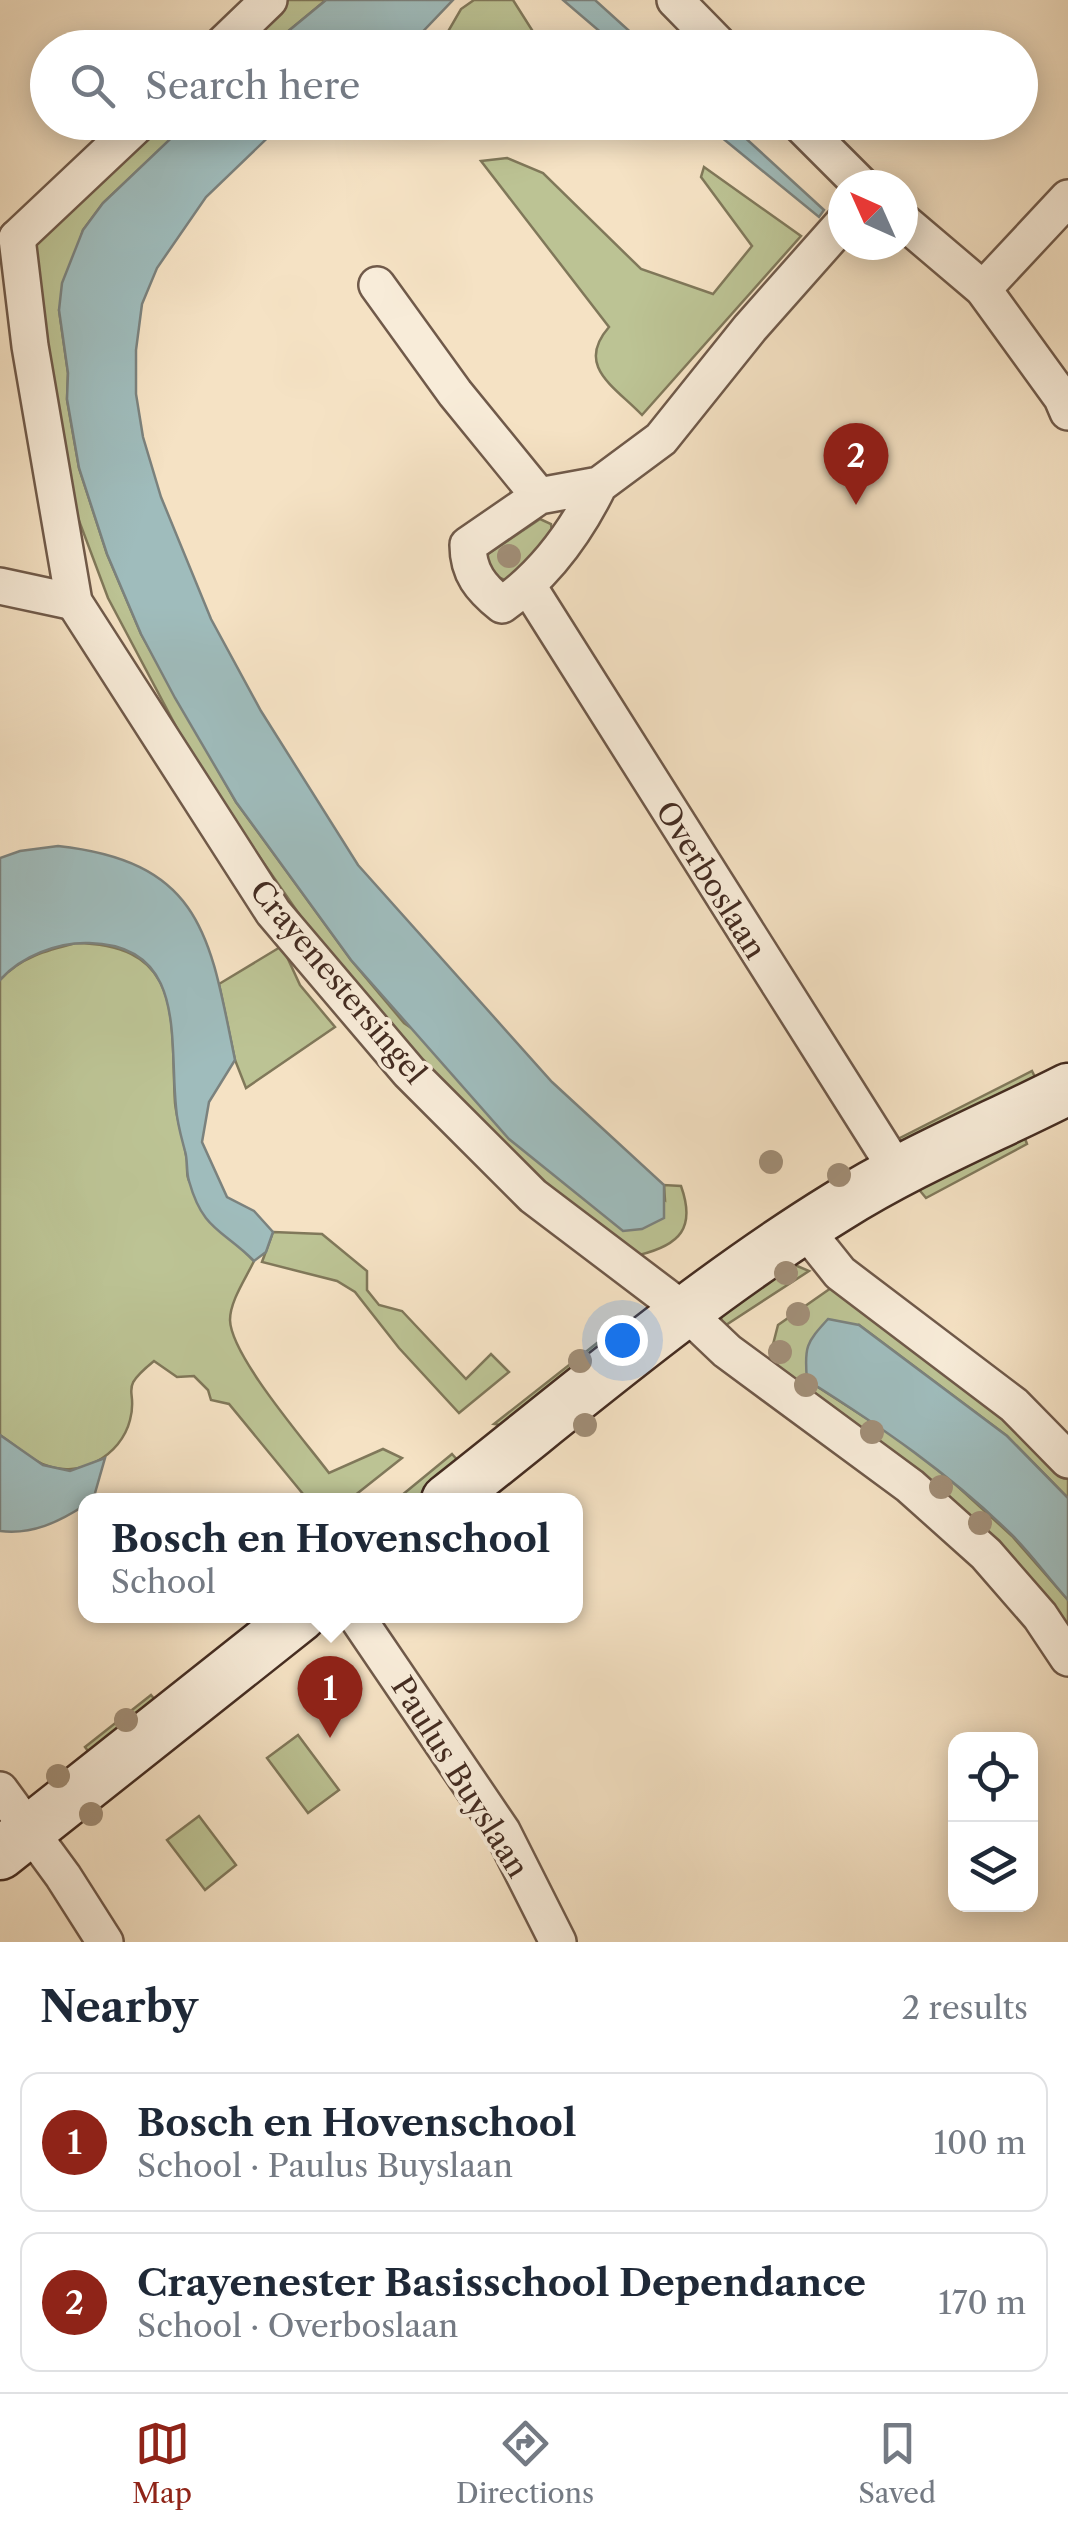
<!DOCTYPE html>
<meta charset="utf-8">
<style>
:root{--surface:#fff;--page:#f2f2f3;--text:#1f2937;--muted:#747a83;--line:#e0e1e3;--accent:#8f2418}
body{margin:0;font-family:"Libre Caslon Text",serif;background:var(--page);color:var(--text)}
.controls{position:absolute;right:30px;bottom:30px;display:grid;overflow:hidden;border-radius:20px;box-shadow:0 5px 25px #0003}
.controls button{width:90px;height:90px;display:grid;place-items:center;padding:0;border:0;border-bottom:2px solid var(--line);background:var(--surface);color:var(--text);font:50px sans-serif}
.compass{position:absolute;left:828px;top:170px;width:90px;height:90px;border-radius:50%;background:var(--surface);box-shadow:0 5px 25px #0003;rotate:315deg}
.you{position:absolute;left:622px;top:1340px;width:35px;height:35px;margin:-25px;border:8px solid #fff;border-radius:50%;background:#1a73e8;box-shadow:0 0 0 15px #1a73e833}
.badge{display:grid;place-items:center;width:65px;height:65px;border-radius:50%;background:var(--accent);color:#fff;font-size:32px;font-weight:700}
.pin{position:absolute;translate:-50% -82px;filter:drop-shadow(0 2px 5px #0008)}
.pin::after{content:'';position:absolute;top:52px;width:35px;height:30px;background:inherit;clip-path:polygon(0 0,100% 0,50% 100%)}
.popup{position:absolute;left:78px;top:1493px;width:505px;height:130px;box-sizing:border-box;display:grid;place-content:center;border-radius:20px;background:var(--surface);filter:drop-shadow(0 2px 8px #0005);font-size:32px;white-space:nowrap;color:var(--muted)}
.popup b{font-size:38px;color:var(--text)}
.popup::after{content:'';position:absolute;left:50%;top:100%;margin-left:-20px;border:20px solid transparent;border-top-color:var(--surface)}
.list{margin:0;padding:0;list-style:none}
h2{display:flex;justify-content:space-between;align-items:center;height:130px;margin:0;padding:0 40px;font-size:42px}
h2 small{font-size:32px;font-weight:400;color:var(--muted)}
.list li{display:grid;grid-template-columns:65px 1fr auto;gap:30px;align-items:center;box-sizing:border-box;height:140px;margin:0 20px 20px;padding:0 20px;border:2px solid var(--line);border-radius:20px}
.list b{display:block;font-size:38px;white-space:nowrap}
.list p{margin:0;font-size:32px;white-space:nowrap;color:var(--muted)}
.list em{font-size:32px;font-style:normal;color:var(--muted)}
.icon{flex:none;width:55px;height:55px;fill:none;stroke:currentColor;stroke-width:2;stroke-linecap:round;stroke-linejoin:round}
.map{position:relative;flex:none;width:1068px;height:1942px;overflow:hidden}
.search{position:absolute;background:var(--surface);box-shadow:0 5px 25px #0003;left:30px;right:30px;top:30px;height:110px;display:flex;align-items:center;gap:25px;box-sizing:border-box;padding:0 35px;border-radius:55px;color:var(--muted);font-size:38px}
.sheet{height:450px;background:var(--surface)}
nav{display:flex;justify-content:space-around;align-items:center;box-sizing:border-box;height:140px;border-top:2px solid var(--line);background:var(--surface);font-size:28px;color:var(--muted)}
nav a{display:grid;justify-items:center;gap:5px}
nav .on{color:var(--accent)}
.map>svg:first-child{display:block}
</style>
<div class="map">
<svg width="1068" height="1942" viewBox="0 0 1068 1942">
<rect width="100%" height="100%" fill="#f5e2c4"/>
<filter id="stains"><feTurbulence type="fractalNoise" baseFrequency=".002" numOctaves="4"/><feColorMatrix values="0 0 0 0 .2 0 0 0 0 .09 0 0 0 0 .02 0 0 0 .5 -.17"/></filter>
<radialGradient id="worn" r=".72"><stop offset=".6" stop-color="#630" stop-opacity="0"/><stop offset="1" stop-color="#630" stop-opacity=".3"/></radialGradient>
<g fill="#bcc394" stroke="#80785a" stroke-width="2.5">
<polygon points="288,0 326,0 269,47 238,48"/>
<path d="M474 0H513L539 41C505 42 473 48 439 47L461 9Z"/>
<path d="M158 123H188L103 203 83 230 59 310 68 373 67 400 79 468 107 554 141 634 236 802 351 960 404 1023 665 1200 664 1185 681 1186C696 1228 680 1245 639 1255L534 1177 390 1029 308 927 198 768 108 598 75 510 51 415 33 247 48 227Z"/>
<path d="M507 158 543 173 641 269 713 294 752 246 701 177 704 167 801 236 642 415C614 386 575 366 609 327L481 161Z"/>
<polygon points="540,519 551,524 552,534 507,581 491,574 485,556"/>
<path d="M76 943C186 945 170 1021 175 1103 177 1121 183 1137 186 1155 188 1162 186 1170 188 1178 192 1192 241 1249 254 1261 246 1278 230 1301 230 1320 231 1356 305 1441 329 1473L383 1449 402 1458 349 1500H308L229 1404 211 1400 208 1390 194 1376 177 1377 154 1361C116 1392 139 1387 130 1420 121 1456 79 1479 45 1465 29 1459 14 1444 0 1435V980C20 957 48 950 76 943Z"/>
<polygon points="282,946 300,985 335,1027 246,1088 235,1060 219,984"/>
<polygon points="1032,1071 1035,1077 1027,1092 907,1151 888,1144"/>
<polygon points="1023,1133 1027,1144 926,1198 916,1186"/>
<polygon points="273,1232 322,1234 367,1271 367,1290 379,1305 402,1311 466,1379 491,1354 509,1372 459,1413 399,1348 355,1292 337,1281 262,1262"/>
<polygon points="790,1263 809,1271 723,1327 720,1313"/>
<polygon points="831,1288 982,1396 1068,1474 1068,1498 1007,1436 859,1325 807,1380 903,1442 955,1484 1012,1536 1068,1600 1068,1638 768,1364 778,1325"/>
<polygon points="597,1343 606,1355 513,1427 494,1424"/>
<polygon points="452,1454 461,1464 417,1500 396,1500"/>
<polygon points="151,1695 161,1707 94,1759 85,1747"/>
<polygon points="298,1735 339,1790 308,1813 267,1758"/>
<polygon points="199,1816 236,1865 205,1890 167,1840"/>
</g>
<g fill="#9fbcbc" stroke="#7b827e" stroke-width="2.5">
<polygon points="326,0 453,0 408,47 269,47"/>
<polygon points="563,0 595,0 647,47 618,47"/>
<polygon points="188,122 283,123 206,197 157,268 142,304 136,350 136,394 143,437 161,497 211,619 261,711 358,865 552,1082 664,1185 664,1218 642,1229 623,1231 509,1139 351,960 236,802 175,698 141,634 107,554 79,468 67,399 68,373 59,310 62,283 83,230 103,203"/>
<polygon points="704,123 729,123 824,210 819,217"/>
<path d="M58 846C203 862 210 937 235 1060L209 1102 202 1142 227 1197 254 1211 273 1232 266 1252 254 1261C222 1229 203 1231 189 1181 186 1172 188 1161 185 1151 181 1136 177 1123 176 1107 169 1039 187 945 89 943 58 942 21 956 0 980V858L20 851Z"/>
<path d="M828 1319 859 1325 1007 1436 1068 1498V1600C1049 1579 1032 1555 1012 1535 950 1474 880 1426 807 1380 804 1347 806 1343 828 1319Z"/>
<path d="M0 1435 43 1465 70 1471 105 1458 93 1500H85V1505C59 1522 32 1535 0 1531Z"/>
</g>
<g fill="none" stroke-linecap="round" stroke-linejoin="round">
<g stroke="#705a4a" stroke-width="40">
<g id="street">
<polyline points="675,0 722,48"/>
<polyline points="219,48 269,0"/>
<polyline points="798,122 861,185"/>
<polyline points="903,221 983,289 1062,398 1068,412"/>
<polyline points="17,238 30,346 74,602 273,912 409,1072 533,1196 686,1312 727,1351 910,1486 986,1554 1040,1616 1068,1658"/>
<polyline points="17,238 140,122"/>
<polyline points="377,285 455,393 539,496"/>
<polyline points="983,289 1068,198"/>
<path d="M599 485C576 532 546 574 502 605 481 588 468 573 468 545L539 496 599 485 661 439 750 328 843 223"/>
<polyline points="0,586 74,602"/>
<polyline points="528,586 898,1172"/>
<polyline points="804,1228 840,1273 1014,1405 1068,1460"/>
<polyline points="356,1616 502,1831 558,1942"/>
<polyline points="0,1790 63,1876 105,1942"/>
</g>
</g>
<g stroke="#442c21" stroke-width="55">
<g id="secondary">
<path d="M447 1500C574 1400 699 1292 837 1207 910 1161 991 1128 1068 1089"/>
<polyline points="0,1854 300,1616"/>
</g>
</g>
<use href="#street" stroke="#f8ecd9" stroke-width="35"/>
<use href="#secondary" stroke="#f8ecd9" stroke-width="50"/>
</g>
<g fill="#a18e77">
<circle cx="509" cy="556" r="12"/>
<circle cx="771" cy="1162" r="12"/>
<circle cx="839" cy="1175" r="12"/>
<circle cx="786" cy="1273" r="12"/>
<circle cx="798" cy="1314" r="12"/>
<circle cx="780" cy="1352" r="12"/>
<circle cx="580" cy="1361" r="12"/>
<circle cx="806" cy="1385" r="12"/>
<circle cx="585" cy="1425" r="12"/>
<circle cx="872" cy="1432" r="12"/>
<circle cx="941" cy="1487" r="12"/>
<circle cx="980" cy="1523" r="12"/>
<circle cx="126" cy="1720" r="12"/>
<circle cx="58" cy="1776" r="12"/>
<circle cx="91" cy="1814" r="12"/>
</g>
<g text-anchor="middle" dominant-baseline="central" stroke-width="8" stroke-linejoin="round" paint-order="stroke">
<g font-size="30" fill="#442c21" stroke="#f8ecd9">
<text transform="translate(711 880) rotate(58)">Overboslaan</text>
<text transform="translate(338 982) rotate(50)">Crayenestersingel</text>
<text transform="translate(460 1777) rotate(58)">Paulus Buyslaan</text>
</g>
</g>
<rect width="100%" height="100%" filter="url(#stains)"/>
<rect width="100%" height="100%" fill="url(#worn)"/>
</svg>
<div class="controls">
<button><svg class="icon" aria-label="locate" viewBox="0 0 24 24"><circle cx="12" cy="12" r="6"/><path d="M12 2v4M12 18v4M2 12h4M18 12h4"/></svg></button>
<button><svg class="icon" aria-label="layers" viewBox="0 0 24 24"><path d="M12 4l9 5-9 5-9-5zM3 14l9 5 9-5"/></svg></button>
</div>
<svg class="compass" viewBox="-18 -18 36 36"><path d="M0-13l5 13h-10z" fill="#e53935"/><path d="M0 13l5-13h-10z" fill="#747a83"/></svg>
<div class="you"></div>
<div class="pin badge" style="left:330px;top:1738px">1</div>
<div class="popup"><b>Bosch en Hovenschool</b>School</div>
<div class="pin badge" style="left:856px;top:505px">2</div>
<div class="search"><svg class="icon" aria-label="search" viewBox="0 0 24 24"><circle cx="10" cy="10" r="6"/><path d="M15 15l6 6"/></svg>Search here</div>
</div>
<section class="sheet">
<h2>Nearby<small>2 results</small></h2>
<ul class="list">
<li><span class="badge">1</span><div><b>Bosch en Hovenschool</b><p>School · Paulus Buyslaan</p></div><em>100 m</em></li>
<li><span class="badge">2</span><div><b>Crayenester Basisschool Dependance</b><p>School · Overboslaan</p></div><em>170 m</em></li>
</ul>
</section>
<nav>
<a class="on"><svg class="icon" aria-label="map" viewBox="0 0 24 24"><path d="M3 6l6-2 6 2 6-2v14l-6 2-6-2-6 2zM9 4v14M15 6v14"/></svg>Map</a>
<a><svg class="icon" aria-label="directions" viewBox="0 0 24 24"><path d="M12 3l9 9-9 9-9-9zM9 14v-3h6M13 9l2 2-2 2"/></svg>Directions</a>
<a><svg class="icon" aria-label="saved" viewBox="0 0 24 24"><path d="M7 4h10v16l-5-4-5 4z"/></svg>Saved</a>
</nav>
